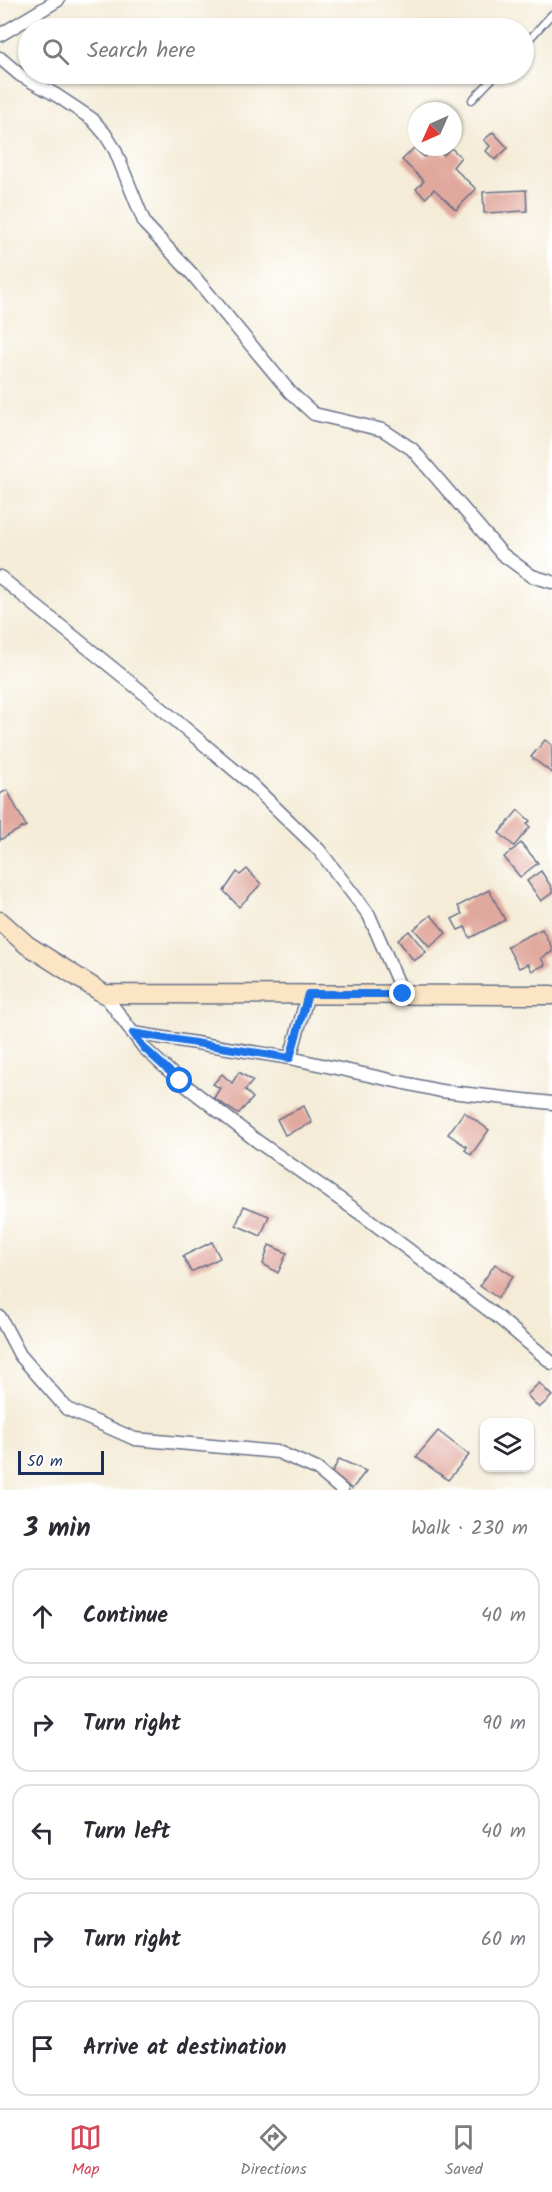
<!DOCTYPE html>
<meta charset="utf-8">
<style>
:root{--surface:#fff;--page:#f2f2f3;--text:#2b2b33;--muted:#7c7c81;--line:#e1e1e2;--accent:#d1495b}
body{margin:0;font-family:Kalam,sans-serif;background:var(--page);color:var(--text)}
.controls{position:absolute;right:18px;bottom:18px;display:grid;overflow:hidden;border-radius:12px;box-shadow:0 2px 4px #0004}
.controls button{width:54px;height:54px;display:grid;place-items:center;padding:0;border:0;border-bottom:2px solid var(--line);background:var(--surface);color:var(--text);font:30px sans-serif}
.compass{position:absolute;left:408px;top:102px;width:54px;height:54px;border-radius:50%;background:var(--surface);box-shadow:0 2px 4px #0004;rotate:225deg}
.scale{position:absolute;left:18px;bottom:15px;width:86px;box-sizing:border-box;padding-left:6px;border:3px solid #1b2f5e;border-top:0;font-size:16px;line-height:21px;white-space:nowrap;color:#1b2f5e;-webkit-text-stroke:4px #fff;paint-order:stroke}
.stop{position:absolute;width:18px;height:18px;margin:-14px;border:4px solid #1a73e8;border-radius:50%;background:#fff}
.stop.end{background:#1a73e8;border-color:#fff;box-shadow:0 2px 6px #0008}
.list{margin:0;padding:0;list-style:none}
h2{display:flex;justify-content:space-between;align-items:center;height:78px;margin:0;padding:0 24px;font-size:26px}
h2 small{font-size:20px;font-weight:400;color:var(--muted)}
.list li{display:grid;grid-template-columns:39px 1fr auto;gap:18px;align-items:center;box-sizing:border-box;height:96px;margin:0 12px 12px;padding:0 12px;border:2px solid var(--line);border-radius:18px}
.list b{display:block;font-size:22px;white-space:nowrap}
.list em{font-size:20px;font-style:normal;color:var(--muted)}
.icon{flex:none;width:33px;height:33px;fill:none;stroke:currentColor;stroke-width:2;stroke-linecap:round;stroke-linejoin:round}
.map{position:relative;flex:none;width:552px;height:1490px;overflow:hidden}
.search{position:absolute;background:var(--surface);box-shadow:0 2px 4px #0004;left:18px;right:18px;top:18px;height:66px;display:flex;align-items:center;gap:15px;box-sizing:border-box;padding:0 21px;border-radius:33px;color:var(--muted);font-size:22px}
.sheet{height:618px;background:var(--surface)}
nav{display:flex;justify-content:space-around;align-items:center;box-sizing:border-box;height:84px;border-top:2px solid var(--line);background:var(--surface);font-size:16px;color:var(--muted)}
nav a{display:grid;justify-items:center;gap:3px}
nav .on{color:var(--accent)}
.map>svg:first-child{display:block}
</style>
<div class="map">
<svg width="552" height="1490" viewBox="0 0 552 1490">
<rect width="100%" height="100%" fill="#fff"/>
<filter id="ink" filterUnits="userSpaceOnUse"><feTurbulence type="fractalNoise" baseFrequency=".0167" numOctaves="2"/><feDisplacementMap in="SourceGraphic" scale="12" xChannelSelector="R" yChannelSelector="G"/><feConvolveMatrix kernelMatrix="1 2 1 2 8 2 1 2 1" color-interpolation-filters="sRGB"/></filter>
<filter id="wash" filterUnits="userSpaceOnUse"><feTurbulence type="fractalNoise" baseFrequency=".008" numOctaves="4" result="noise"/><feDisplacementMap in="SourceGraphic" scale="24" xChannelSelector="R" yChannelSelector="G"/><feGaussianBlur stdDeviation="1.35" result="paint"/><feColorMatrix in="noise" values="0 0 0 0 0 0 0 0 0 0 0 0 0 0 0 0 0 1.4 0 .05"/><feComposite in="paint" operator="in"/></filter>
<g filter="url(#wash)">
<rect width="100%" height="100%" fill="#f4ecd7"/>
<g id="blocks">
<g fill="#e1a89e">
<polygon points="493,132 508,148 495,160 486,151 490,146 484,140"/>
<polygon points="434,147 444,155 451,148 461,157 453,167 476,189 456,210 434,189 426,198 416,189 424,181 402,160 414,148 424,157"/>
<polygon points="526,190 527,211 484,213 483,192"/>
<polygon points="545,740 552,745 552,773 531,757"/>
<polygon points="7,790 26,826 0,840 0,794"/>
<polygon points="518,810 530,821 527,824 530,827 514,846 499,833"/>
<polygon points="521,843 538,863 520,877 504,857"/>
<polygon points="247,869 261,884 239,907 224,891 237,872 240,875"/>
<polygon points="541,871 552,888 552,893 541,901 527,881"/>
<polygon points="489,890 505,920 470,938 465,927 458,930 452,919 462,914 458,906"/>
<polygon points="431,915 446,933 430,947 414,929"/>
<polygon points="542,929 552,948 552,952 541,958 545,965 532,971 528,964 519,968 507,946"/>
<polygon points="409,931 426,952 414,961 398,940"/>
<polygon points="239,1072 253,1081 245,1090 253,1098 238,1114 214,1098 220,1088 213,1084 222,1074 232,1083"/>
<polygon points="304,1106 312,1123 285,1135 277,1119"/>
<polygon points="464,1112 489,1130 471,1155 465,1150 467,1147 448,1134"/>
<polygon points="244,1206 269,1216 261,1236 236,1225"/>
<polygon points="212,1242 220,1258 191,1272 183,1256"/>
<polygon points="269,1245 287,1253 278,1273 263,1264"/>
<polygon points="495,1264 513,1276 498,1298 480,1286"/>
<polygon points="539,1383 552,1396 539,1408 527,1395"/>
<polygon points="438,1431 469,1455 448,1480 416,1457"/>
<polygon points="339,1459 366,1471 352,1489 332,1473"/>
</g>
</g>
</g>
<g filter="url(#ink)">
<use href="#blocks" fill-opacity="0" stroke="#677188" stroke-width="1.5"/>
<g fill="none" stroke-linecap="round" stroke-linejoin="round">
<g stroke="#677188" stroke-width="9">
<g id="lane">
<polyline points="524,45 552,14"/>
<polyline points="472,100 497,74"/>
</g>
</g>
<g stroke="#677188" stroke-width="15">
<g id="street">
<polyline points="0,35 58,0"/>
<polyline points="0,58 20,75 56,95 92,119 105,134 115,150 145,224 192,274 290,392 314,414 383,430 412,449 502,554 532,576 552,582"/>
<polyline points="0,577 141,691 251,784 319,850 369,915 403,994"/>
<polyline points="104,994 144,1048 180,1081 257,1141 364,1216 499,1318 552,1363"/>
<polyline points="133,1033 290,1058 441,1091 552,1103"/>
<polyline points="290,1058 308,994"/>
<polyline points="0,1317 20,1355 67,1409 135,1439 278,1452 317,1469 342,1490"/>
</g>
</g>
<g stroke="#677188" stroke-width="21">
<polyline id="secondary" points="0,921 27,945 104,994 552,995"/>
</g>
<use href="#lane" stroke="#fff" stroke-width="6"/>
<use href="#street" stroke="#fff" stroke-width="12"/>
<use href="#secondary" stroke="#fce5c4" stroke-width="18"/>
</g>
</g>
<g fill="none" stroke-linecap="round" stroke-linejoin="round" filter="url(#ink)">
<polyline stroke="#1a73e8" stroke-width="8" points="180,1081 144,1048 133,1033 290,1058 308,994 403,994"/>
</g>
</svg>
<div class="controls">
<button><svg class="icon" aria-label="layers" viewBox="0 0 24 24"><path d="M12 4l9 5-9 5-9-5zM3 14l9 5 9-5"/></svg></button>
</div>
<svg class="compass" viewBox="-18 -18 36 36"><path d="M0-13l5 13h-10z" fill="#e53935"/><path d="M0 13l5-13h-10z" fill="#7c7c81"/></svg>
<div class="scale">50 m</div>
<div class="stop" style="left:180px;top:1081px"></div>
<div class="stop end" style="left:403px;top:994px"></div>
<div class="search"><svg class="icon" aria-label="search" viewBox="0 0 24 24"><circle cx="10" cy="10" r="6"/><path d="M15 15l6 6"/></svg>Search here</div>
</div>
<section class="sheet">
<h2>3 min<small>Walk · 230 m</small></h2>
<ul class="list">
<li><svg class="icon" aria-label="ahead" viewBox="0 0 24 24"><path d="M12 20V5M6 11l6-6 6 6"/></svg><div><b>Continue</b></div><em>40 m</em></li>
<li><svg class="icon" aria-label="right" viewBox="0 0 24 24"><path d="M7 20v-9h11M14 6l5 5-5 5"/></svg><div><b>Turn right</b></div><em>90 m</em></li>
<li><svg class="icon" aria-label="left" viewBox="0 0 24 24"><path d="M17 20v-9H6M10 6l-5 5 5 5"/></svg><div><b>Turn left</b></div><em>40 m</em></li>
<li><svg class="icon" aria-label="right" viewBox="0 0 24 24"><path d="M7 20v-9h11M14 6l5 5-5 5"/></svg><div><b>Turn right</b></div><em>60 m</em></li>
<li><svg class="icon" aria-label="arrive" viewBox="0 0 24 24"><path d="M6 21V4h12l-3 4 3 4H6"/></svg><div><b>Arrive at destination</b></div></li>
</ul>
</section>
<nav>
<a class="on"><svg class="icon" aria-label="map" viewBox="0 0 24 24"><path d="M3 6l6-2 6 2 6-2v14l-6 2-6-2-6 2zM9 4v14M15 6v14"/></svg>Map</a>
<a><svg class="icon" aria-label="directions" viewBox="0 0 24 24"><path d="M12 3l9 9-9 9-9-9zM9 14v-3h6M13 9l2 2-2 2"/></svg>Directions</a>
<a><svg class="icon" aria-label="saved" viewBox="0 0 24 24"><path d="M7 4h10v16l-5-4-5 4z"/></svg>Saved</a>
</nav>
